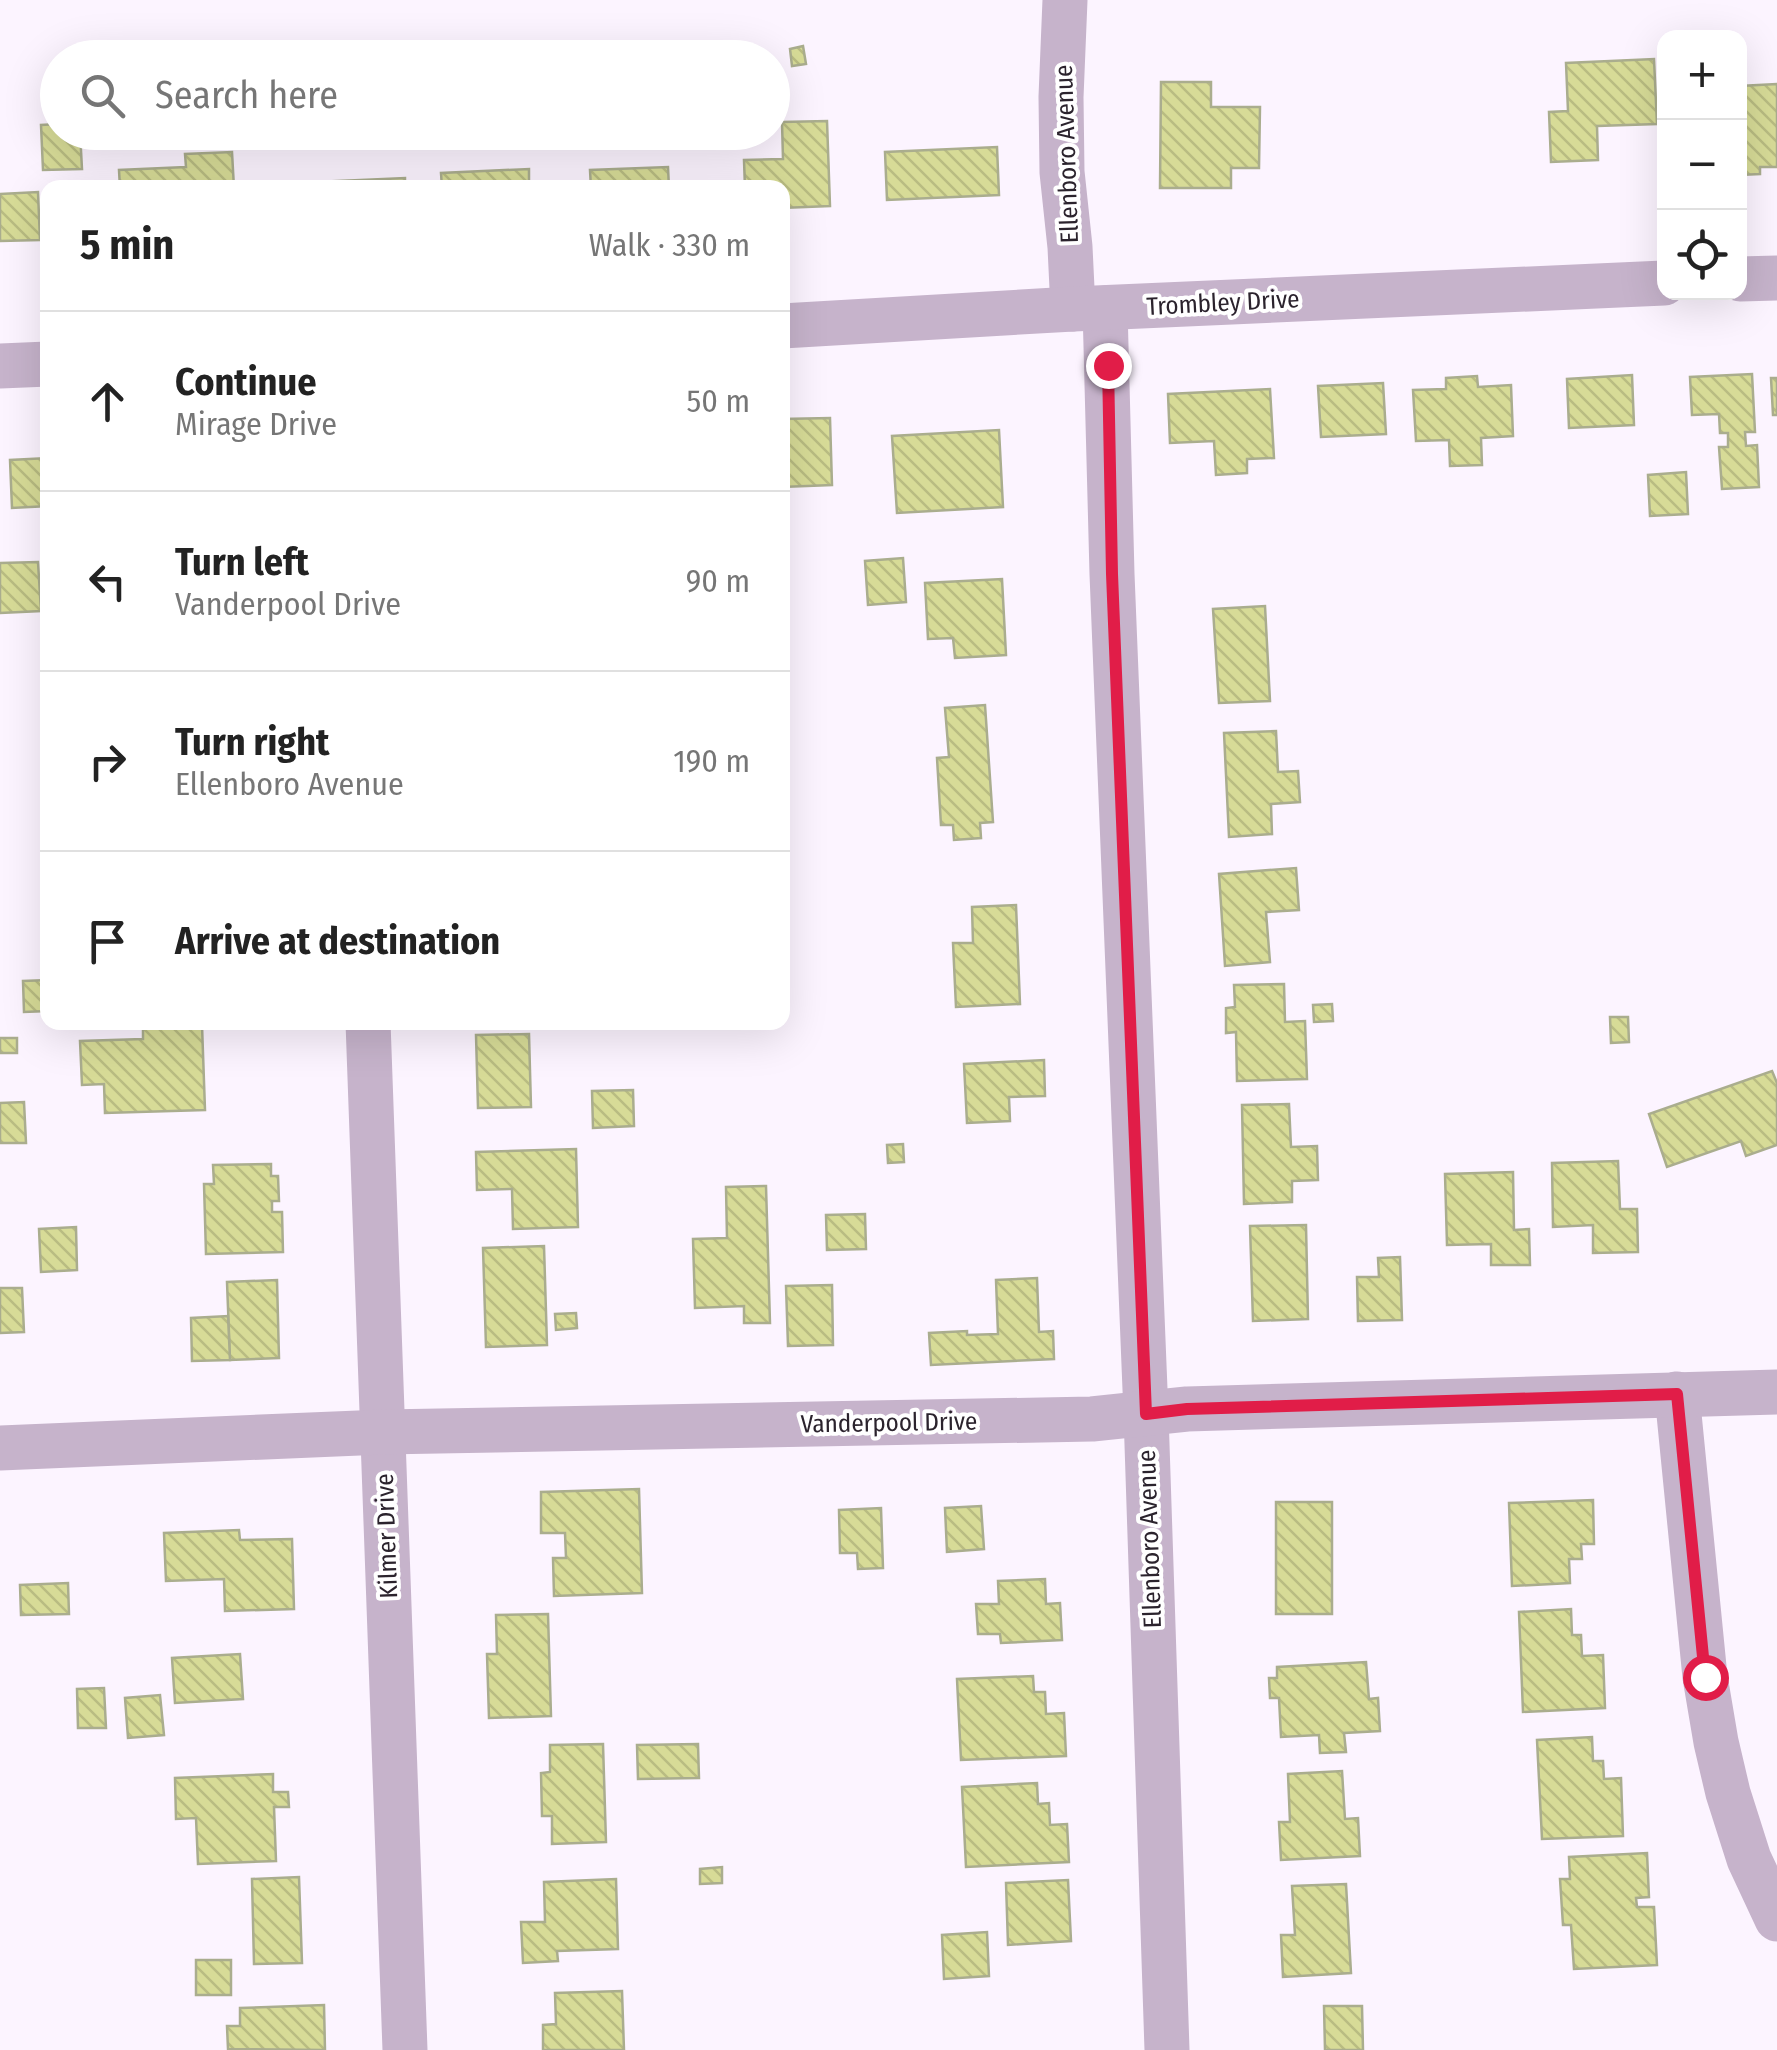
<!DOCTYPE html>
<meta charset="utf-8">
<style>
:root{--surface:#fff;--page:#f6f6f6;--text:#222;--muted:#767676;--line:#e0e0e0}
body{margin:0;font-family:"Fira Sans Condensed",sans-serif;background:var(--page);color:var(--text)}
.controls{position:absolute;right:30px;top:30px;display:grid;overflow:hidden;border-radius:20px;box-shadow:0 10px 40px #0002}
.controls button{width:90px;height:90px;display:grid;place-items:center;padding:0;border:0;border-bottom:2px solid var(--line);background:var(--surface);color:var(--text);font:50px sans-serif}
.stop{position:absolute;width:30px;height:30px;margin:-22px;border:8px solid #e11d48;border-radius:50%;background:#fff}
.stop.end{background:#e11d48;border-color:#fff;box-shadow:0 2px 10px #0008}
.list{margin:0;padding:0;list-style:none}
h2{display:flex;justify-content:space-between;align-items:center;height:130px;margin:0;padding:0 40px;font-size:42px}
h2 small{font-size:32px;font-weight:400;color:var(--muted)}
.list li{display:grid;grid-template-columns:65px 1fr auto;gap:30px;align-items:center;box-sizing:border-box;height:180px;padding:0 40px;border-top:2px solid var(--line)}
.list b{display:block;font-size:38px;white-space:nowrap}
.list p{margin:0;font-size:32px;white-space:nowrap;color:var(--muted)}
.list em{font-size:32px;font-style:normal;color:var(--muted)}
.icon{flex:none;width:55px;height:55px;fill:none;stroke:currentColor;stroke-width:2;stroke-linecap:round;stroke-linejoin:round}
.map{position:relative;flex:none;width:1777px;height:2050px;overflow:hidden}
.search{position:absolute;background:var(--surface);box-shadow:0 10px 40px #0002;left:40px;top:40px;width:750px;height:110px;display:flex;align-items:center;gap:25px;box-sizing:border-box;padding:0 35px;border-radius:55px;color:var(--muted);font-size:38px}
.panel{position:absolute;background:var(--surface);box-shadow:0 10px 40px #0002;left:40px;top:180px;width:750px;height:850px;border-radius:20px}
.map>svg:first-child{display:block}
</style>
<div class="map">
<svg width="1777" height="2050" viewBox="0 0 1777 2050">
<defs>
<pattern id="building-back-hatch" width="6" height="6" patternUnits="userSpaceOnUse" patternTransform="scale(2.5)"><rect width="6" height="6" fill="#d7db97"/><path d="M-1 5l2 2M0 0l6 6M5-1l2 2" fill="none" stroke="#b9bc82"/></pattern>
</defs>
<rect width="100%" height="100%" fill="#fcf4ff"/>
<g fill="url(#building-back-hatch)" stroke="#aaad8e" stroke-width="2.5">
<polygon points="803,46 806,64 792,66 790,49"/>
<polygon points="1654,59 1657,124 1597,126 1598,160 1551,162 1549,112 1568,111 1566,63"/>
<polygon points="1161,82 1211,82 1211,107 1260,107 1259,168 1231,168 1231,188 1160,188"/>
<polygon points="1777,84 1777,167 1760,167 1760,174 1740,175 1740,86"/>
<polygon points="827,121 830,206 782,208 782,188 745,188 744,160 783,159 782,122"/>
<polygon points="58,124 58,132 80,132 82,169 43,170 41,125"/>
<polygon points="997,147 999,195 887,200 885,152"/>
<polygon points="232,152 234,188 120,188 119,170 186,167 185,154"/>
<polygon points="668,167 669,188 591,188 590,170"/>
<polygon points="529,169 529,188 442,188 441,173"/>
<polygon points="405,178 405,188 293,188 293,183"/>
<polygon points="38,192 40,240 0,241 0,194"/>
<polygon points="1752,374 1755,432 1745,432 1746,446 1757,445 1759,487 1722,489 1719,447 1728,447 1728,433 1720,433 1719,414 1692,415 1690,377"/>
<polygon points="1632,375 1634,425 1569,428 1567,379"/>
<polygon points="1477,376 1478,387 1511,385 1513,436 1481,438 1482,465 1450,466 1449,440 1416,441 1413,390 1446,389 1446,378"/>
<polygon points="1771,378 1777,378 1777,415 1773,415"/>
<polygon points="1383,383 1386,434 1321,437 1318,386"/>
<polygon points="1270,389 1274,458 1247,459 1247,473 1216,475 1214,441 1170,443 1168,394"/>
<polygon points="830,418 832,485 782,487 782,419"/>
<polygon points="999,430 1003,507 897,513 892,436"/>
<polygon points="48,458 48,506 12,508 10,460"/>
<polygon points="1686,472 1688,514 1650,516 1648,475"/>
<polygon points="903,558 906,602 868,605 865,561"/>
<polygon points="38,562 41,611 0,613 0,563"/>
<polygon points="1002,579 1006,655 955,658 953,638 928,639 925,583"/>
<polygon points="1265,606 1270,701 1219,703 1213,609"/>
<polygon points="985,705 993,822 980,823 981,838 954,840 953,825 941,825 937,758 949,757 945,708"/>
<polygon points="1276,731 1278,772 1298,771 1300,802 1271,804 1272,834 1229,837 1224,733"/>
<polygon points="1296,868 1299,910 1266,912 1270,962 1225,966 1219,874"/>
<polygon points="1016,905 1020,1004 956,1007 953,943 973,943 972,907"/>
<polygon points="48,980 48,1011 24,1012 23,981"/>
<polygon points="1284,984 1285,1022 1305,1021 1307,1079 1237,1081 1236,1032 1226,1033 1226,1008 1235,1007 1234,985"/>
<polygon points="1332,1004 1333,1021 1314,1022 1313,1005"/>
<polygon points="1610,1017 1628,1017 1629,1042 1611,1043"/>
<polygon points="202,1025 205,1110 105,1113 104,1084 82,1085 80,1041 143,1039 143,1027"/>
<polygon points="529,1034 531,1107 478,1108 476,1035"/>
<rect x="0" y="1038" width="17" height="15"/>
<polygon points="1044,1060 1045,1096 1009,1097 1010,1121 967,1123 964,1064"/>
<polygon points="1772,1071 1777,1083 1777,1145 1746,1156 1741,1141 1667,1167 1649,1114"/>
<polygon points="633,1090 634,1126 593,1128 592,1091"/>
<polygon points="24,1102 26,1143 0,1143 0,1103"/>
<polygon points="1289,1104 1291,1147 1317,1146 1318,1180 1292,1181 1292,1202 1244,1204 1242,1105"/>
<polygon points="903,1144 904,1162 888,1163 887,1145"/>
<polygon points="576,1149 578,1227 513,1229 512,1189 477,1190 476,1152"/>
<polygon points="1618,1161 1620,1209 1637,1209 1638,1252 1593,1253 1593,1225 1553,1227 1552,1163"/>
<polygon points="271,1164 271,1176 278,1176 279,1201 272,1201 272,1212 282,1212 283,1252 206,1254 204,1184 214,1184 213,1165"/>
<polygon points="1513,1172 1514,1230 1529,1229 1530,1265 1491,1265 1491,1244 1447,1245 1445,1174"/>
<polygon points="766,1186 770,1323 744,1323 744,1306 695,1308 693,1239 727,1238 726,1187"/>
<polygon points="865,1214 866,1249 827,1250 826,1215"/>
<polygon points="1306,1225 1308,1319 1253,1321 1250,1226"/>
<polygon points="76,1227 77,1270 41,1272 39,1229"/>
<polygon points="544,1246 547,1345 486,1347 483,1248"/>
<polygon points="1400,1257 1402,1320 1358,1321 1357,1277 1379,1277 1378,1258"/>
<polygon points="1037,1278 1039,1332 1053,1331 1054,1359 931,1365 929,1333 967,1331 967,1335 998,1334 996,1280"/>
<polygon points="277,1280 279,1358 230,1360 227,1282"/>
<polygon points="832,1285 833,1345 788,1346 786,1286"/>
<polygon points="0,1288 22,1288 24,1332 0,1333"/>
<polygon points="576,1313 577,1328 556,1330 555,1314"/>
<polygon points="228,1316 230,1360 192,1361 191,1318"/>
<polygon points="639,1489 642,1593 554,1596 553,1558 566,1558 565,1533 541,1533 541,1492"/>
<polygon points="1593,1500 1594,1544 1581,1544 1582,1559 1569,1559 1570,1583 1512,1586 1509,1503"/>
<rect x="1276" y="1502" width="56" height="112"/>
<polygon points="981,1506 984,1549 947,1552 945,1508"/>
<polygon points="881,1508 883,1568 858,1569 857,1553 840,1553 839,1510"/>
<polygon points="239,1530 240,1540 292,1539 294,1609 225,1611 224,1579 166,1581 164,1533"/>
<polygon points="1045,1579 1046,1604 1060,1603 1062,1640 1001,1643 1000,1634 978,1634 976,1604 999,1604 998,1581"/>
<polygon points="68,1583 69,1614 21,1615 20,1585"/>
<polygon points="1571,1609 1572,1635 1581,1635 1582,1656 1603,1655 1605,1708 1523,1712 1519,1612"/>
<polygon points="548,1614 551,1716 489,1718 487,1654 497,1654 496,1615"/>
<polygon points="240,1654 243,1699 175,1703 172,1658"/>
<polygon points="1366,1662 1369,1699 1378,1698 1380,1731 1344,1733 1346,1752 1320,1753 1319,1735 1281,1737 1279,1698 1270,1698 1269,1678 1277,1678 1277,1667"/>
<polygon points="1033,1676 1034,1692 1045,1692 1046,1714 1064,1713 1066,1756 961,1760 957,1679"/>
<polygon points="104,1688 106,1728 78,1728 77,1689"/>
<polygon points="160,1695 164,1735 128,1738 125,1698"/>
<polygon points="1592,1737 1593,1761 1603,1761 1604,1779 1621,1778 1623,1836 1542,1839 1537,1740"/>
<polygon points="603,1744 606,1842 552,1844 552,1816 542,1816 541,1773 550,1772 550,1745"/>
<polygon points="698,1744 699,1778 638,1779 637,1745"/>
<polygon points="1342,1771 1345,1819 1358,1818 1360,1856 1281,1860 1279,1822 1290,1822 1288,1774"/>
<polygon points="273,1774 273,1792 288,1792 289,1807 274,1807 276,1861 198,1864 196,1818 176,1819 175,1778"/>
<polygon points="1037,1783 1038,1804 1049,1803 1050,1825 1067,1824 1069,1862 966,1867 962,1787"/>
<polygon points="1647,1853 1649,1897 1636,1898 1637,1907 1654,1907 1657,1965 1574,1969 1571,1925 1563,1925 1560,1879 1570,1879 1569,1857"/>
<polygon points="722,1867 722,1883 700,1884 700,1869"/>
<polygon points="299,1877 302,1963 254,1964 252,1879"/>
<polygon points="616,1879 618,1949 557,1951 558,1961 523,1963 521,1922 545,1922 544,1882"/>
<polygon points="1068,1880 1071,1941 1008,1945 1006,1883"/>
<polygon points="1346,1884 1351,1973 1283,1977 1281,1935 1295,1935 1292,1886"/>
<polygon points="987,1932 989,1976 944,1979 942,1935"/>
<rect x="196" y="1960" width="35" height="35"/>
<polygon points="622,1991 624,2050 543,2050 543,2025 556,2024 555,1993"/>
<polygon points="324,2005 325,2050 228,2049 227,2026 240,2026 240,2008"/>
<polygon points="1324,2006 1362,2006 1363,2050 1325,2050"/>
</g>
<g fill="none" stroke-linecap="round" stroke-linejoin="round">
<g stroke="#c6b3cb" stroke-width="45">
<polyline points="1065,0 1061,97 1062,172 1070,247 1073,309"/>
<polyline points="1740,279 1777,278"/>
<polyline points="1105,308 1112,574 1146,1414 1167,2050"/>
<polyline points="782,326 1073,309 1664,283"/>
<polyline points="0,366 48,364"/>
<polyline points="368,1022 405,2050"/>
<polyline points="1677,1394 1705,1677 1716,1742 1728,1793 1749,1859 1777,1919"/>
<polyline points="0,1448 383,1432 1092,1419 1187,1409 1777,1392"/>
</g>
</g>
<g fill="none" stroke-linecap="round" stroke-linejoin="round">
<polyline stroke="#e11d48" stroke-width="12" points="1108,365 1112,574 1146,1414 1187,1409 1677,1394 1705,1677"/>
</g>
<g text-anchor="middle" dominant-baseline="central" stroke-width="8" stroke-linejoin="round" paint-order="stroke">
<g font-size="25" fill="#2b232d" stroke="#fff">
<text transform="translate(1067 154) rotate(-92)">Ellenboro Avenue</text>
<text transform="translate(1223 303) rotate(-3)">Trombley Drive</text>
<text transform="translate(889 1423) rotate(-1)">Vanderpool Drive</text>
<text transform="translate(387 1536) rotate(-92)">Kilmer Drive</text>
<text transform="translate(1150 1539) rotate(-92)">Ellenboro Avenue</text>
</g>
</g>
</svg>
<div class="controls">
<button>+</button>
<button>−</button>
<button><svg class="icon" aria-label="locate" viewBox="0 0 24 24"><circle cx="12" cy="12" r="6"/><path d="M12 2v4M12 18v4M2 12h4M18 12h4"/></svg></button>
</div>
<div class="stop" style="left:1705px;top:1677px"></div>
<div class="stop end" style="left:1108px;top:365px"></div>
<div class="search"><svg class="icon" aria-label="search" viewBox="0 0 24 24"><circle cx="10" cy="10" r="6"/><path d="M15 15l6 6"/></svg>Search here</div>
<section class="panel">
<h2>5 min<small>Walk · 330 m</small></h2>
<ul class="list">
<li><svg class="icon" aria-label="ahead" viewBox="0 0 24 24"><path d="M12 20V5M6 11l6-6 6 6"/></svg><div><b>Continue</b><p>Mirage Drive</p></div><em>50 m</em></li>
<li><svg class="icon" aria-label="left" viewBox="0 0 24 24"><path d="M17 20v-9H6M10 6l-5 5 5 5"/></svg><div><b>Turn left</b><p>Vanderpool Drive</p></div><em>90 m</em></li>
<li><svg class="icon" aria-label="right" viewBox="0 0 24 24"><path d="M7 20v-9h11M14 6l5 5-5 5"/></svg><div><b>Turn right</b><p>Ellenboro Avenue</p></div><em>190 m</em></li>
<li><svg class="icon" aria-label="arrive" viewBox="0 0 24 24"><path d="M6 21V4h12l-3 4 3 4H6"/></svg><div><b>Arrive at destination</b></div></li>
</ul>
</section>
</div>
